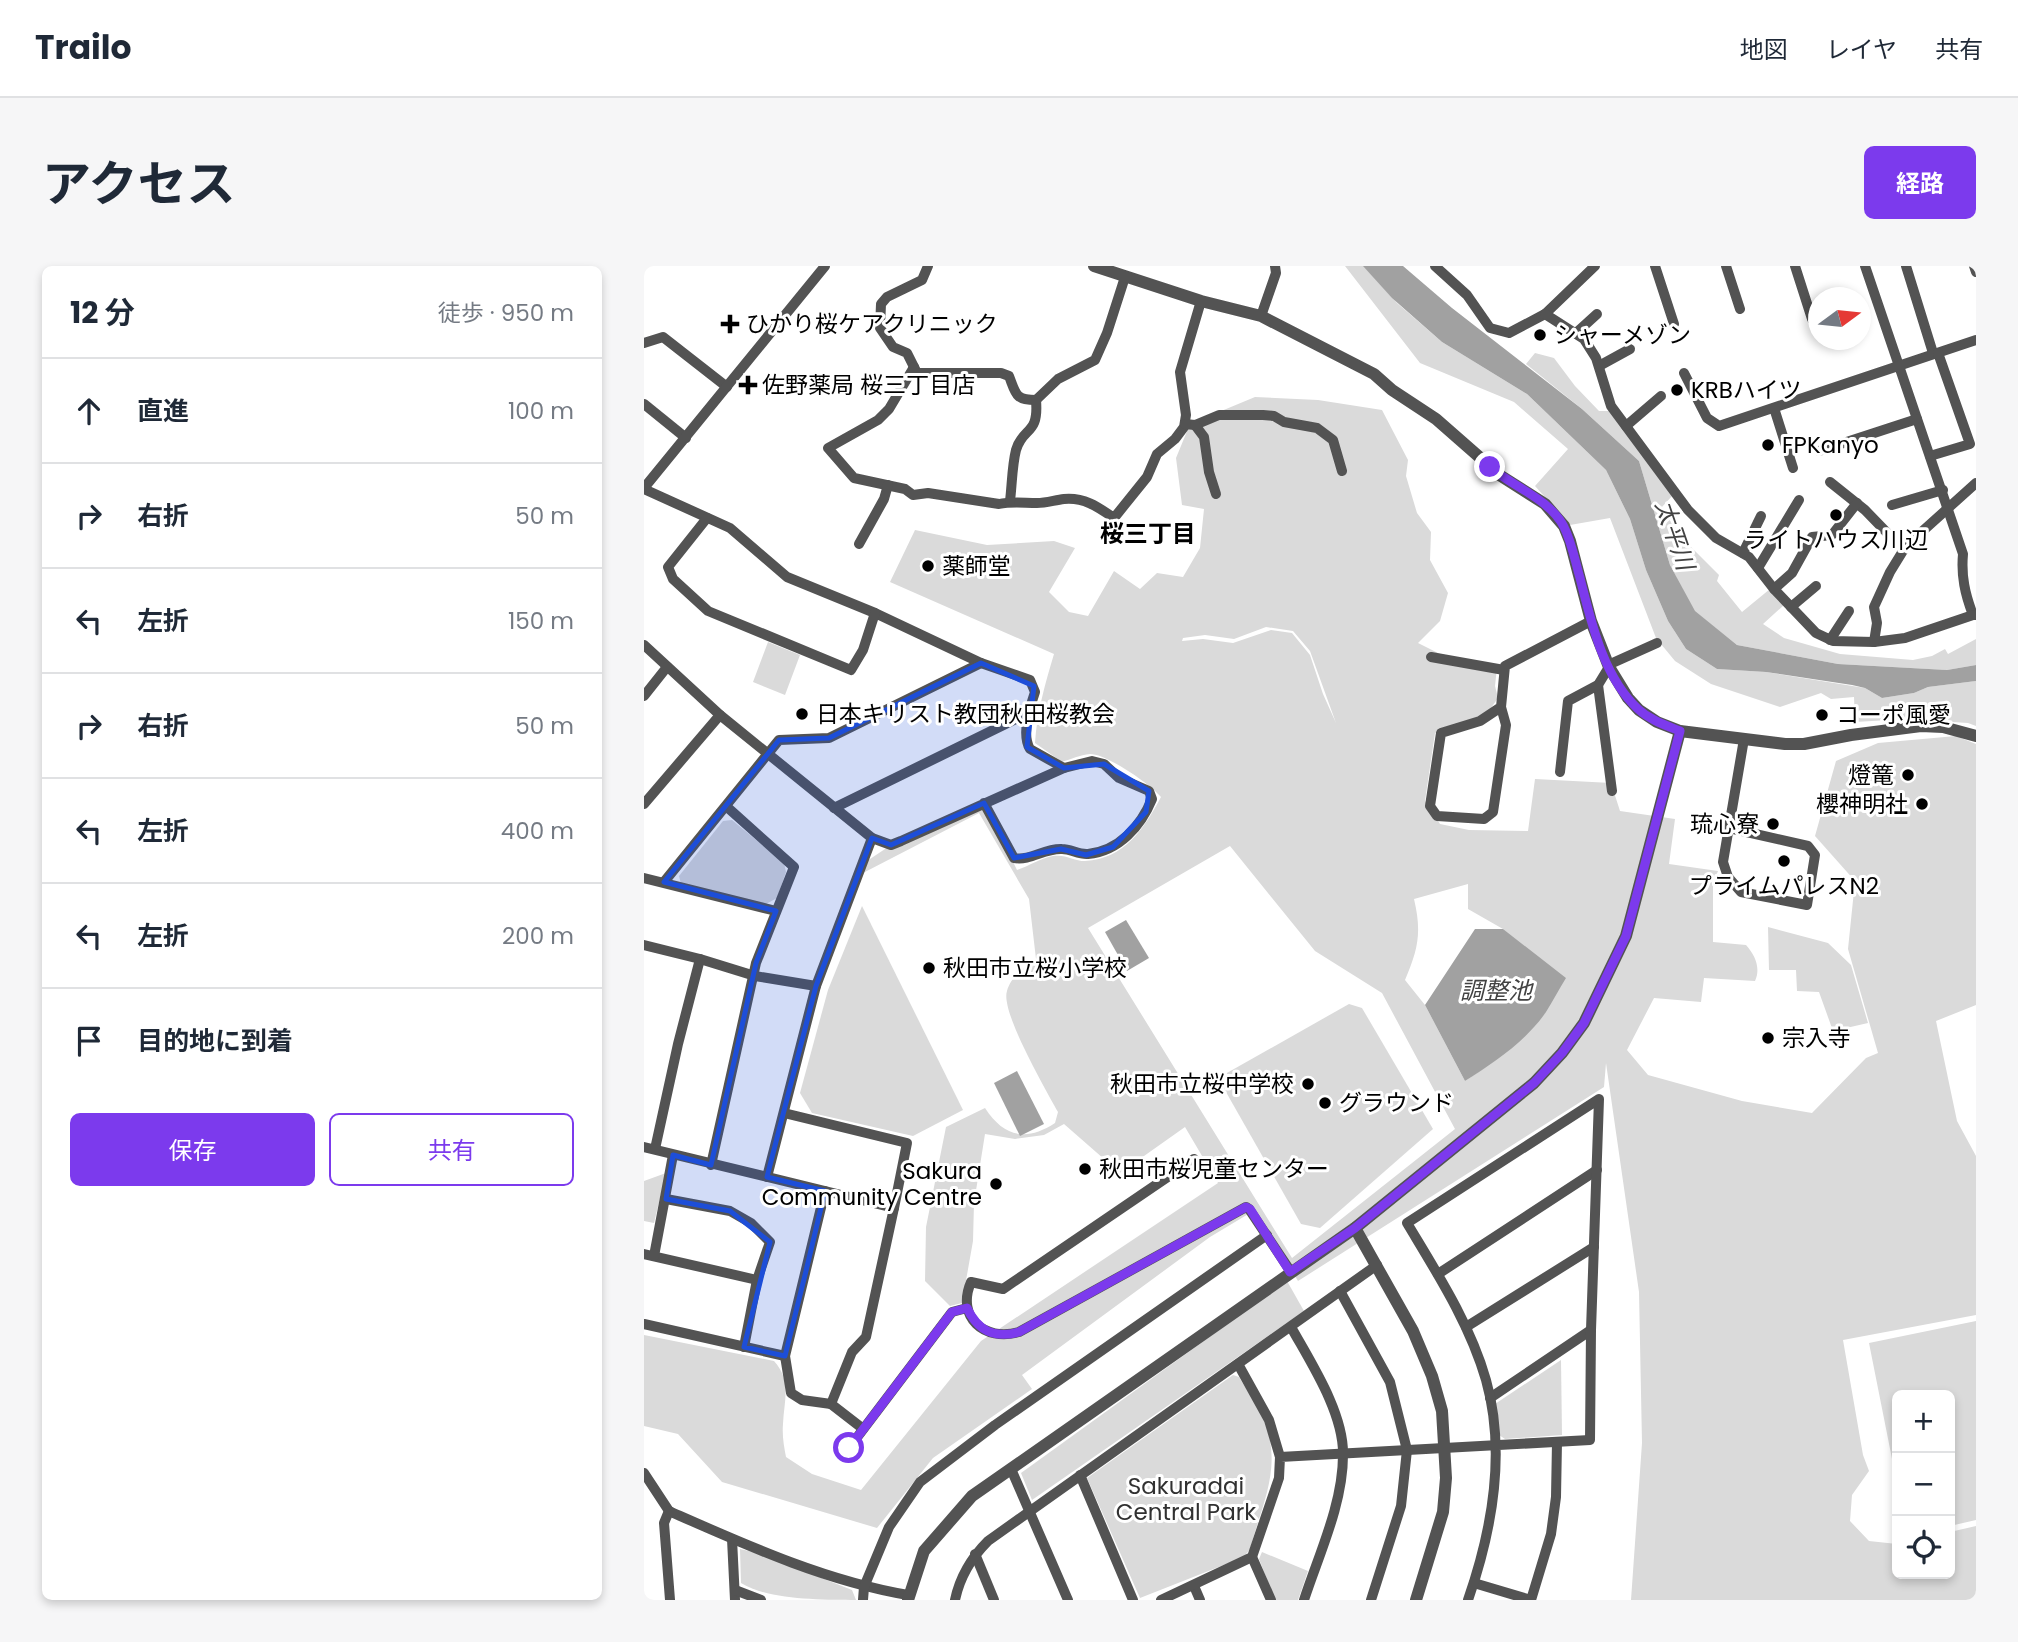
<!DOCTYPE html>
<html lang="ja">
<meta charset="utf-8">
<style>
:root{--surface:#fff;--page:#f6f6f7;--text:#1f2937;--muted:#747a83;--line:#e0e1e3;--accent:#7c3aed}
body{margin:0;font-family:Poppins,"Noto Sans JP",sans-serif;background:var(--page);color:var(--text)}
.controls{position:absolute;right:21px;bottom:21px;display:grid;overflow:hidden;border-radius:10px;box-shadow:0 4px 10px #0003}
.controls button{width:63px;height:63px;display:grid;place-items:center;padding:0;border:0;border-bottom:2px solid var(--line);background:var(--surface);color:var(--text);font:35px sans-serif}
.compass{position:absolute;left:1164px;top:21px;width:63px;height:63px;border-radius:50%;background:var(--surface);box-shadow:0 4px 10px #0003;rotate:75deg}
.stop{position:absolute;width:21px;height:21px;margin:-16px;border:5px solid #7c3aed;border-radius:50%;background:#fff}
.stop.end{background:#7c3aed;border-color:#fff;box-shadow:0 2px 7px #0008}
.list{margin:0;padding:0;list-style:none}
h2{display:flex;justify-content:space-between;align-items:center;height:91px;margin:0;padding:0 28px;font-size:30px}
h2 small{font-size:23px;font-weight:400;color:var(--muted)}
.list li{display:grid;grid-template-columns:46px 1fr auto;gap:21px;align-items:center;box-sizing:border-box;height:105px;padding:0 28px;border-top:2px solid var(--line)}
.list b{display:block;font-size:26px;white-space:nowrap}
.list em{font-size:23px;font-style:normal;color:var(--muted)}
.actions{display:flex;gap:14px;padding:21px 28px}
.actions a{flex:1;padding:16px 0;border:2px solid var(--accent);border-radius:10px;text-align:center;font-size:24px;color:var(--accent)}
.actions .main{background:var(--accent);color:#fff}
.icon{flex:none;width:38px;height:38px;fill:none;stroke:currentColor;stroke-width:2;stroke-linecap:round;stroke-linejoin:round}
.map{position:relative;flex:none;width:1332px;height:1334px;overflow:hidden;border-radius:10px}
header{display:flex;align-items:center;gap:42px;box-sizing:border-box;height:98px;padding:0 35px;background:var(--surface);border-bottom:2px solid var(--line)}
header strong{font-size:33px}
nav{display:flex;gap:38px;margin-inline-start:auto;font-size:24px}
.intro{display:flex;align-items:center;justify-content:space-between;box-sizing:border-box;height:168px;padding:0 42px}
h1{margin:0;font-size:49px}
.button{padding:18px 32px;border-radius:10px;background:var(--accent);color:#fff;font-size:24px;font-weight:700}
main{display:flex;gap:42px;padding:0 42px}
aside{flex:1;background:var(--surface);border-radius:10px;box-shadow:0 4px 10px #0003}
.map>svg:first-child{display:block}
</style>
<header>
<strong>Trailo</strong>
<nav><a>地図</a><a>レイヤ</a><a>共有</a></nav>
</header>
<div class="intro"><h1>アクセス</h1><a class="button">経路</a></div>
<main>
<aside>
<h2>12 分<small>徒歩 · 950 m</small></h2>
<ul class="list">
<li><svg class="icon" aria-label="ahead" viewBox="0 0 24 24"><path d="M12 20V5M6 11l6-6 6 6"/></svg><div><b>直進</b></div><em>100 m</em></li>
<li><svg class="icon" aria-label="right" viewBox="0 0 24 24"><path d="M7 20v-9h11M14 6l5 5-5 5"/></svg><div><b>右折</b></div><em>50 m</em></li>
<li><svg class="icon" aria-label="left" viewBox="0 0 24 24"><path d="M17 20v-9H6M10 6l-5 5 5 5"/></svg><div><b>左折</b></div><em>150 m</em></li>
<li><svg class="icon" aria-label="right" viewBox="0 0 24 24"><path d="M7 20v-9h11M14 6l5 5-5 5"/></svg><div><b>右折</b></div><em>50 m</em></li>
<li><svg class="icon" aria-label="left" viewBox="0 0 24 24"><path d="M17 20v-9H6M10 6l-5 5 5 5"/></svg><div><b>左折</b></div><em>400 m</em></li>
<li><svg class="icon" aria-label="left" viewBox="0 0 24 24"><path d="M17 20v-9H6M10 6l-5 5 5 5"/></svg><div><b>左折</b></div><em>200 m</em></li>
<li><svg class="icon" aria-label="arrive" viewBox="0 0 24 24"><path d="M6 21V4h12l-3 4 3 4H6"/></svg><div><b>目的地に到着</b></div></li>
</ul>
<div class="actions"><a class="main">保存</a><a>共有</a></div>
</aside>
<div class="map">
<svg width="1332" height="1334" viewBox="0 0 1332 1334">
<rect width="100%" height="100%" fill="#fff"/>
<g fill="#dadada" fill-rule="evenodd">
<polygon points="701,0 720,0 753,37 798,76 883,128 962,204 986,253 1002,304 1024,355 1042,383 1073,403 1122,406 1221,422 1238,432 1270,427 1284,421 1332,415 1332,460 1324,457 1262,453 1211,456 1210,431 1187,433 1177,427 1136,441 1067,418 1031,395 1012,372 966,252 926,259 891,220 924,183 870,136 776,97"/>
<polygon points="891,87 910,92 931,120 955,145 967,145 1029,229 1017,242 1041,275 1075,309 1073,315 1098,346 1126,323 1140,339 1119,358 1140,372 1196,388 1269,394 1288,390 1301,383 1304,388 1332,373 1332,399 1303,404 1194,398 1093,379 1050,345 1026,299 995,195 938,143 882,98"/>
<path d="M611 131 674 134 738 144 764 194 762 210 773 247 787 266 786 294 804 327 796 355 774 377 804 392 853 401 851 420 854 432 842 449 791 467 781 535 796 558 825 564 884 565 891 513 967 517 976 545 1031 553 1025 598 1074 605 1069 617V676L1102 679C1111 689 1117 702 1111 715L1060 712 1057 736 1010 732 983 784 1004 809 1098 835 1168 847 1222 792 1234 787 1204 683 1211 615 1171 570 1192 495 1234 477 1312 470 1332 478V739L1292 755 1313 855 1332 890V1049L1199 1074 1219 1189 1225 1205 1208 1229 1206 1255 1225 1275 1253 1278V1308H1306V1266L1332 1260V1334H987L998 1177 995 1026 962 797 960 821 654 1015 611 944 566 971 378 1109 388 1123 289 1192 233 1262 78 1216 34 1168 0 1160V1069L130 1095C148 1115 140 1134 139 1158 138 1170 140 1180 142 1191L168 1208 217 1224 337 1075 574 917 541 861 476 907 420 858 400 869 371 873 341 868 330 937 329 975 318 1037 306 1040 281 1015 282 961 302 861 341 842C360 871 382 876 411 857L414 846C402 824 356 745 363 725 367 710 381 702 392 693L385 633 335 547 219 607 220 597 247 579 340 537 373 604C385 600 397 592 409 590 422 588 430 595 441 595 480 593 500 563 517 531 506 518 463 488 446 488 436 489 427 493 418 496L391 477C393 446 401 418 410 388L246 316 271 264 343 279 410 275 431 282 405 326 425 346 444 350 470 305 496 323 513 307 539 311 556 282 560 243 538 239 532 192 546 158ZM622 361 649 365 666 385 692 457 679 428 666 389 648 367 627 364 589 377 559 373 538 375 539 372 561 369 590 373ZM586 580 671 685 738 727 811 863 648 992 444 662ZM824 618V643L859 663 901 747C877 773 852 795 821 815L781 739 761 714C774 683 778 667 770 633Z"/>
<polygon points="124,376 156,389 141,429 109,416"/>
<polygon points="88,554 140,597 142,606 133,632 122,638 37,618 35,610 79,555"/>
<polygon points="218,640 319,844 269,870 168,847 156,827 184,724"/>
<polygon points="1124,661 1184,677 1207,699 1224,757 1189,765 1175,726 1153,725 1152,704 1125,704"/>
<polygon points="705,738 718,742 789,863 676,962 657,958 574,812"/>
<polygon points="22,907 10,957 0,955 0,915"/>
<polygon points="643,1015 660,1045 388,1234 377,1207"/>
<polygon points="1332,1055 1332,1254 1306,1260 1306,1129 1253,1129 1253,1218 1225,1077"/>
<polygon points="917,1094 918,1169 861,1173 855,1169 851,1138"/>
<path d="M589 1109 595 1111C603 1125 614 1139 620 1154 639 1201 618 1238 606 1283L600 1291 496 1332 443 1212Z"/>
<path d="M96 1283 114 1287 208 1324 212 1334C178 1334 124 1334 97 1317Z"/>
<polygon points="618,1286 664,1305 654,1334 631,1334 615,1293"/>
</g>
<g fill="#a1a1a1">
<polygon points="719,0 759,0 808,42 938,143 995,195 1026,299 1051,345 1093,379 1194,398 1303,404 1332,399 1332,415 1284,421 1270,427 1238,432 1221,422 1208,419 1122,406 1073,403 1042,383 1024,355 1002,304 986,253 962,204 883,128 798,76 748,32"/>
<polygon points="482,654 505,692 483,705 461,666"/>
<path d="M831 663H859L922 712C915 723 909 735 902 746 882 775 851 796 821 815L781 739Z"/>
<polygon points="373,805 400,858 376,870 350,817"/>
</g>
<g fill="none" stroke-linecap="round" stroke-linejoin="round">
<g stroke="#535353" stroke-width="10">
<path d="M284 0 278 14 243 31 237 38 236 62 249 81 263 87 273 107H357L365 110C372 128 371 134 392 134L414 113 451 94 463 67 481 11"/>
<polyline points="791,0 823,29 846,62 865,67 901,48 951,0"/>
<polyline points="1011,0 1030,58"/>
<polyline points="1082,0 1096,43"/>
<polyline points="1151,0 1168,53"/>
<path d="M1221 0 1319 288C1317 310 1321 328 1329 349H1332"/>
<polyline points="1262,0 1289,87"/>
<polyline points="1330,0 1332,6"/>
<polyline points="901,48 940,73 952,92 967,140 1044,244 1072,272 1105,291 1130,323 1172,367 1189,375 1230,376 1261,372 1329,349"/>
<polyline points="617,50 632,7 631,0"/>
<polyline points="931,68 953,48"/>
<polyline points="0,77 19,71 83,121"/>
<polyline points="955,100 986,83"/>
<path d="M270 101 245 143 234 154 184 182 210 212 261 223 269 229 284 227 355 238C368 235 380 237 393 237 402 237 411 234 420 233 440 231 454 241 470 252L503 211 513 188 531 173 540 161 542 149 536 106 557 35"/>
<polyline points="1040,107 1063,152 1075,160 1332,74"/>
<polyline points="0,138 42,172"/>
<polyline points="1130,142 1149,202"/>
<polyline points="541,158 551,159 575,149 619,149 630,150 640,156 673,162 689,174 698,205"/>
<polyline points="551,159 560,171 565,206 572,228"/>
<polyline points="982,160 1017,130"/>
<polyline points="1175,185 1273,153"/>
<polyline points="1286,190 1326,178 1294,87"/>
<polyline points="1186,216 1221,244 1251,275 1262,280 1332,217"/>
<polyline points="0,222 181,0"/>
<path d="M0 223 86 262 143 311 231 347 337 397 386 414 391 426C386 441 377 468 386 483L420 502"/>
<path d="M366 235C368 219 368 200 372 184 379 160 395 170 392 134"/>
<polyline points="1248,239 1299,224"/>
<polyline points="63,252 24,301 29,313 64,345 207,404 219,384 231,347"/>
<polyline points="215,278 240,233 244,219"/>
<polyline points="1099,287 1117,250"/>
<polyline points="1114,302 1155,234"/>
<polyline points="1130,323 1148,307 1168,271 1188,269 1213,237"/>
<polyline points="1147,341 1172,320"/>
<polyline points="1186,374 1205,345"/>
<polyline points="1230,376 1233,357 1230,341 1246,306 1262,280"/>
<path d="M0 379 76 449 228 572 247 579 257 575 420 502 448 495 460 498 475 512 505 525 508 533C497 560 475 585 444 588 435 589 427 583 418 583 400 582 387 595 370 592L340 537"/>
<polyline points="787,391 860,404"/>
<polyline points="964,399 1013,377"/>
<polyline points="954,419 968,525"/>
<polyline points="0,430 23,401"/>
<polyline points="857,441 862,459 849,546 840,553 793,550 786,540 797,467 836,455 857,441 861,400 947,355"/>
<polyline points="916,506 924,435 954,419 965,401"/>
<polyline points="0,538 76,449"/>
<polyline points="190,542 384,447"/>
<polyline points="1085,562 1164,580 1171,589 1163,639 1097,626 1084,611 1079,596 1100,473"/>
<polyline points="0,612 132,645"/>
<polyline points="20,616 135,474 185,472 337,397"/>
<polyline points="0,679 56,693 111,710 172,720"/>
<polyline points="140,847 263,877 250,942"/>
<polyline points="0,881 181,925"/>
<polyline points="11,883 34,778 56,693"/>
<path d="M550 893 359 1023 327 1016C312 1051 340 1076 375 1066L602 941 605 943 647 1006"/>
<polyline points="67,899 112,697 150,601 83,541"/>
<polyline points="123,911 172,720 228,572"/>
<polygon points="181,925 250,942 222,1071 208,1086 187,1138 158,1134 147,1127 141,1090"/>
<polyline points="22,933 86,945 107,957 126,976 113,1014 100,1081"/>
<polyline points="0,988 113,1014"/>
<polyline points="10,990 29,889"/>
<polyline points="794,1008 953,904"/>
<polyline points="696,1025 746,1116 763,1184 757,1240 727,1334"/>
<polyline points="0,1058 141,1090"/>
<path d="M647 1061C667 1097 700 1147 699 1189 699 1238 675 1288 660 1334"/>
<polyline points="822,1061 950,981"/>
<polyline points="594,1098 625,1154 636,1191"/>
<polyline points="846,1132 947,1064"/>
<polyline points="187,1138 218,1162"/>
<polyline points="205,1182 308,1046 323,1042"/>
<polyline points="367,1203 424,1334"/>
<polyline points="0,1207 25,1245"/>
<polyline points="436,1209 489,1334"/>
<polyline points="88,1273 91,1334"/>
<polyline points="331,1288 350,1334"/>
<polyline points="608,1291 627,1334"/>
<polyline points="830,1317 887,1334"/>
<polyline points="550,1320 556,1334"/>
<polyline points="91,1324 117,1334"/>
<path d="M26 1334 20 1257 25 1245C102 1279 181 1315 264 1329"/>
<polyline points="219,1334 220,1321 245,1261 276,1216 351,1159 623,969"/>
<path d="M311 1334C316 1310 327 1292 344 1275L733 999"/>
<path d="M517 1334 608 1291 635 1212 636 1191 946 1174 947 1064 955 833 763 957C793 1007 826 1058 842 1114 862 1185 848 1265 824 1334"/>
<polyline points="887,1334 907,1268 912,1231 913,1176"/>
</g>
<g stroke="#535353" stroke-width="12">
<polyline points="450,0 557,35 617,50 730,108 748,124 792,153 857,210 901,238 920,260 926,275 947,355 965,401 984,432 995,444 1013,456 1036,465 1141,478 1160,478 1207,469 1277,460 1299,461 1332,470"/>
<polyline points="711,962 769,1065 788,1110 798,1145 802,1212 799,1246 772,1334"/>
<polyline points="264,1334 280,1285 328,1230 711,962 890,817 918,787 940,757 982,670 1036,465"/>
</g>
</g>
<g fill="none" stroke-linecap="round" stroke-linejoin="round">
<path stroke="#7c3aed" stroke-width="9" d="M205 1182 308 1046 323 1042C334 1065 350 1073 375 1066L602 941 606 943 646 1006 711 962 890 817 918 787 940 757 982 670 1036 465C1021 459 1006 454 994 443 959 411 947 355 936 312 931 295 928 277 920 261 906 233 869 221 846 201"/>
</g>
<path fill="#1d4ed8" fill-opacity="0.2" stroke="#1d4ed8" stroke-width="5" stroke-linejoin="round" d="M337 397 390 420 383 481 420 502 460 498 505 525 502 546 469 581 442 589 417 583 370 592 340 537 247 579 228 572 172 720 123 911 181 925 162 1005 141 1090 100 1081 126 976 86 945 22 933 29 889 67 899 112 697 132 645 20 616 135 474 185 472Z"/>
<g fill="#000" stroke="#fff" stroke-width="2.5">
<path d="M82.5 47.5h7v7h7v7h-7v7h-7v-7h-7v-7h7z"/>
<circle cx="896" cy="69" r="7"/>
<path d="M100.5 108.5h7v7h7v7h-7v7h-7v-7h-7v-7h7z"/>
<circle cx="1033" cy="124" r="7"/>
<circle cx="1124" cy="179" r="7"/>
<circle cx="1192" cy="249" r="7"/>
<circle cx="284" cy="300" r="7"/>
<circle cx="158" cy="448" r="7"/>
<circle cx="1178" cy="449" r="7"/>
<circle cx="1264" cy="509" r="7"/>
<circle cx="1278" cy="538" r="7"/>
<circle cx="1129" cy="558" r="7"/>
<circle cx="1140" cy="595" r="7"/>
<circle cx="285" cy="702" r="7"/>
<circle cx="1124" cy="772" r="7"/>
<circle cx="664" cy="818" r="7"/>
<circle cx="681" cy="837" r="7"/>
<circle cx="441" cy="903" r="7"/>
<circle cx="352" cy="918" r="7"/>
</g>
<g text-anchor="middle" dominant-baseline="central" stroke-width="6" stroke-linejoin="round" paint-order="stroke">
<g font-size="23" fill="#000" stroke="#fff" text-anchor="start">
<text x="102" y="58">ひかり桜ケアクリニック</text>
<text x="910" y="69">シャーメゾン</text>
<text x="118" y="119">佐野薬局 桜三丁目店</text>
<text x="1047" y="124">KRBハイツ</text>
<text x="1138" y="179">FPKanyo</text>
<text x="1192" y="274" text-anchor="middle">ライトハウス川辺</text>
<text x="298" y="300">薬師堂</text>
<text x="172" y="448">日本キリスト教団秋田桜教会</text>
<text x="1192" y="449">コーポ風愛</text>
<text x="1250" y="509" text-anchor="end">燈篭</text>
<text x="1264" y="538" text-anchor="end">櫻神明社</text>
<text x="1115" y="558" text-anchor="end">琉心寮</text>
<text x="1140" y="620" text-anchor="middle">プライムパレスN2</text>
<text x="299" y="702">秋田市立桜小学校</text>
<text x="1138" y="772">宗入寺</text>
<text x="650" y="818" text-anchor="end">秋田市立桜中学校</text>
<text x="695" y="837">グラウンド</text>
<text x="455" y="903">秋田市桜児童センター</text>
<text x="338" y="905" text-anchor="end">Sakura<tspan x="338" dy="26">Community Centre</tspan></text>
</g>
<g font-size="23" fill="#313131" stroke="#fff">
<text x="542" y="1220">Sakuradai<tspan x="542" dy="26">Central Park</tspan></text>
</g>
<g font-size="24" font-weight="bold" fill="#000" stroke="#fff">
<text x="504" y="267">桜三丁目</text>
</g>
<g font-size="24" font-style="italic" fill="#424242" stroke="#fff">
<text transform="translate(1031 269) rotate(71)">太平川</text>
<text x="852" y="724">調整池</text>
</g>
</g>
</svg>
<div class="controls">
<button>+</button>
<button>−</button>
<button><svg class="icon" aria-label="locate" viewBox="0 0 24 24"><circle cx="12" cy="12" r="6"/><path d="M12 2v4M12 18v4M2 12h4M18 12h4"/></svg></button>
</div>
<svg class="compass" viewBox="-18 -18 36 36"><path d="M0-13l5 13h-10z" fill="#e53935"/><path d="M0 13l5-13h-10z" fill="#747a83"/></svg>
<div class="stop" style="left:205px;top:1182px"></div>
<div class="stop end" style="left:846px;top:201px"></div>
</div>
</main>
